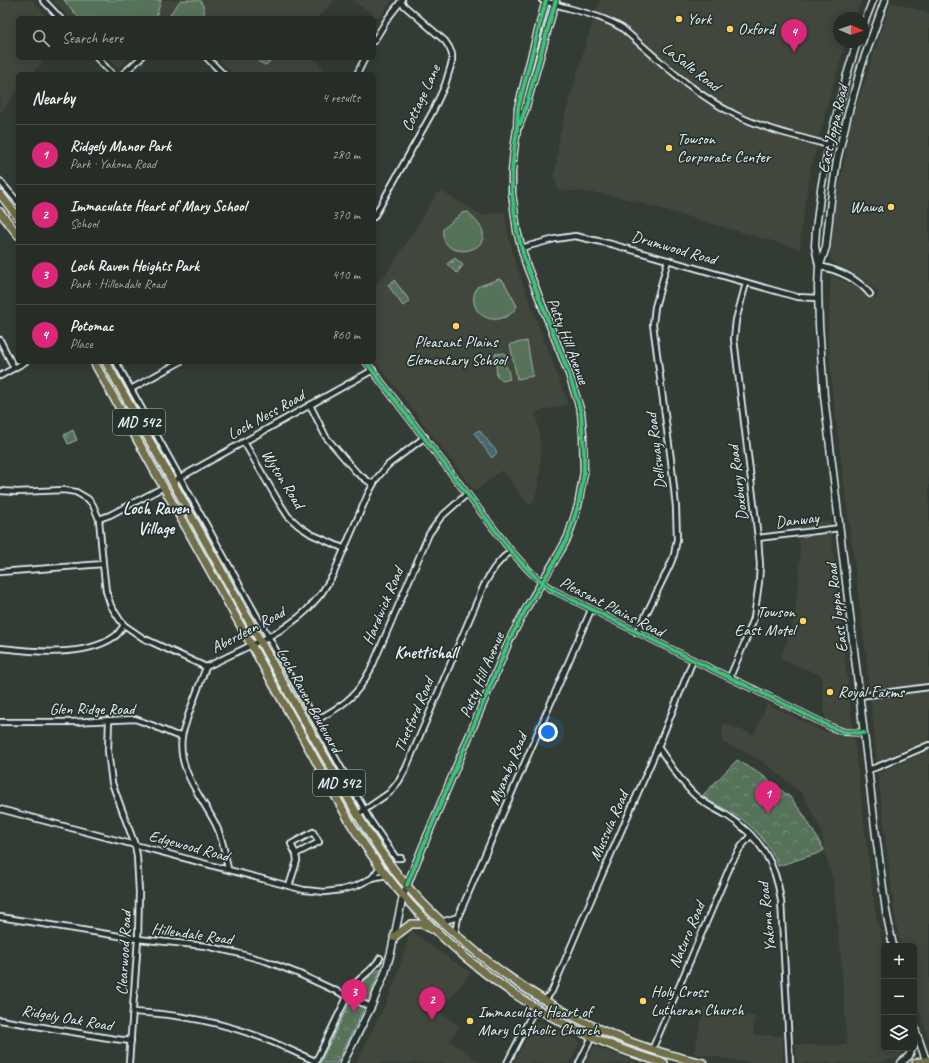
<!DOCTYPE html>
<meta charset="utf-8">
<style>
:root{--surface:#262d27;--page:#2e352f;--text:#f1f3f6;--muted:#a4a8a7;--line:#424944;--accent:#db2777}
body{margin:0;font-family:Caveat,sans-serif;background:var(--page);color:var(--text)}
.controls{position:absolute;right:12px;bottom:12px;display:grid;overflow:hidden;border-radius:6px;box-shadow:0 2px 10px #0003}
.controls button{width:36px;height:36px;display:grid;place-items:center;padding:0;border:0;border-bottom:1px solid var(--line);background:var(--surface);color:var(--text);font:20px sans-serif}
.compass{position:absolute;left:833px;top:12px;width:36px;height:36px;border-radius:50%;background:var(--surface);box-shadow:0 2px 10px #0003;rotate:92deg}
.you{position:absolute;left:548px;top:732px;width:14px;height:14px;margin:-10px;border:3px solid #fff;border-radius:50%;background:#1a73e8;box-shadow:0 0 0 6px #1a73e833}
.badge{display:grid;place-items:center;width:26px;height:26px;border-radius:50%;background:var(--accent);color:#fff;font-size:13px;font-weight:700}
.pin{position:absolute;translate:-50% -33px;filter:drop-shadow(0 1px 2px #0008)}
.pin::after{content:'';position:absolute;top:21px;width:14px;height:12px;background:inherit;clip-path:polygon(0 0,100% 0,50% 100%)}
.list{margin:0;padding:0;list-style:none}
h2{display:flex;justify-content:space-between;align-items:center;height:52px;margin:0;padding:0 16px;font-size:17px}
h2 small{font-size:13px;font-weight:400;color:var(--muted)}
.list li{display:grid;grid-template-columns:26px 1fr auto;gap:12px;align-items:center;box-sizing:border-box;height:60px;padding:0 16px;border-top:1px solid var(--line)}
.list b{display:block;font-size:15px;white-space:nowrap}
.list p{margin:0;font-size:13px;white-space:nowrap;color:var(--muted)}
.list em{font-size:13px;font-style:normal;color:var(--muted)}
.icon{flex:none;width:22px;height:22px;fill:none;stroke:currentColor;stroke-width:2;stroke-linecap:round;stroke-linejoin:round}
.map{position:relative;flex:none;width:929px;height:1063px;overflow:hidden}
.search{position:absolute;background:var(--surface);box-shadow:0 2px 10px #0003;left:16px;top:16px;width:360px;height:44px;display:flex;align-items:center;gap:10px;box-sizing:border-box;padding:0 14px;border-radius:6px;color:var(--muted);font-size:15px}
.panel{position:absolute;background:var(--surface);box-shadow:0 2px 10px #0003;left:16px;top:72px;width:360px;height:292px;border-radius:6px}
.map>svg:first-child{display:block}
</style>
<div class="map">
<svg width="929" height="1063" viewBox="0 0 929 1063">
<defs>
<pattern id="cemetery-stones" width="16" height="16" patternUnits="userSpaceOnUse"><rect width="16" height="16" fill="#56735a"/><path d="M2 7V4a2 2 0 0 1 4 0v3zM10 15v-3a2 2 0 0 1 4 0v3z" fill="#768e7b"/></pattern>
<pattern id="park-crowns" width="20" height="18" patternUnits="userSpaceOnUse"><rect width="20" height="18" fill="#56735a"/><path d="M2 6a3 3 0 1 1 6 0M12 15a3 3 0 1 1 6 0" fill="none" stroke="#768e7b"/></pattern>
<pattern id="water-waves" width="16" height="10" patternUnits="userSpaceOnUse"><rect width="16" height="10" fill="#46676c"/><path d="M0 5q4-4 8 0t8 0" fill="none" stroke="#617d82"/></pattern>
</defs>
<rect width="100%" height="100%" fill="#333c34"/>
<filter id="ink" filterUnits="userSpaceOnUse"><feTurbulence type="fractalNoise" baseFrequency=".025" numOctaves="2"/><feDisplacementMap in="SourceGraphic" scale="8" xChannelSelector="R" yChannelSelector="G"/><feConvolveMatrix kernelMatrix="1 2 1 2 8 2 1 2 1" color-interpolation-filters="sRGB"/></filter>
<g filter="url(#ink)">
<g fill="#42473c">
<polygon points="0,0 32,0 48,18 18,18 18,58 46,58 32,74 18,74 18,91 0,113"/>
<polygon points="53,0 335,0 317,18 70,18"/>
<polygon points="351,0 392,0 379,18"/>
<polygon points="600,0 862,0 854,18 839,18 839,42 846,42 830,95 811,169 801,227 800,249 620,197 588,192 558,190 554,178 560,134 585,46"/>
<polygon points="891,2 929,13 929,741 877,762 866,655 832,389 828,333 831,275 858,288 876,299 879,292 862,280 831,261 830,250 836,201 845,160 850,126"/>
<polygon points="108,58 129,58 118,68"/>
<polygon points="217,58 315,58 327,74 233,74"/>
<polygon points="443,192 481,215 505,212 508,234 515,262 568,404 536,412 539,432 541,451 540,470 537,490 533,503 528,504 502,470 475,491 374,359 374,287 386,274 397,258 437,193"/>
<polygon points="830,521 854,741 874,904 884,954 884,1048 905,1048 901,1056 894,1059 872,1063 797,1063 796,1045 847,1045 841,956 833,880 824,850 822,832 802,793 766,764 748,753 722,742 723,723 754,735 767,704 827,733 821,675 780,659 792,628 796,606 799,578 800,550 798,523"/>
<polygon points="929,750 929,1039 914,995 914,946 901,946 900,942 894,909 878,774"/>
<polygon points="411,930 418,936 451,960 471,972 443,1008 441,1013 459,1027 450,1040 450,1041 481,1063 356,1063 386,1003 396,979"/>
<polygon points="704,1007 755,1017 753,1035 783,1036 783,1061 782,1063 754,1063 694,1053"/>
<polygon points="540,1022 580,1041 570,1063 514,1063 534,1024"/>
<polygon points="594,1046 639,1063 587,1063"/>
</g>
<polygon fill="url(#cemetery-stones)" stroke="#9fb2a9" points="455,258 463,265 457,273 447,264"/>
<g fill="url(#park-crowns)" stroke="#9fb2a9">
<polygon points="394,280 410,301 403,306 388,285"/>
<path d="M505 353 507 360C504 365 506 366 508 370 509 373 509 377 510 379L503 381 497 377 495 354Z"/>
<polygon points="73,430 77,440 68,444 64,435"/>
<path d="M737 760 762 775 790 797 804 815 824 850 819 853 778 866C770 844 753 825 732 813 722 807 712 803 702 796Z"/>
<polygon points="381,968 370,996 337,1063 320,1063 358,986 362,982"/>
</g>
<g fill="#56735a" stroke="#9fb2a9">
<polygon points="64,0 161,0 156,18 79,18"/>
<path d="M181 0H200C204 6 205 11 204 18H171L170 14Z"/>
<polygon points="255,58 273,58 266,65 259,62"/>
<path d="M468 212C472 217 482 226 483 232 488 255 439 260 443 229L462 213Z"/>
<path d="M499 279 504 282 517 306C515 309 512 313 509 315 488 328 465 309 477 287Z"/>
<polygon points="527,341 533,376 517,379 510,344"/>
</g>
<polygon fill="url(#water-waves)" stroke="#879ea4" points="479,430 497,452 495,455 492,458 474,433"/>
<g fill="none" stroke-linecap="round" stroke-linejoin="round">
<g stroke="#e8f1f8" stroke-width="8">
<g id="street">
<polyline points="43,0 60,18"/>
<path d="M542 0C569 10 597 13 622 28 658 59 693 94 736 115 765 129 798 137 829 145"/>
<polyline points="374,41 388,18 402,0"/>
<polyline points="97,58 112,74"/>
<polyline points="207,58 223,74"/>
<polyline points="123,74 141,58"/>
<polyline points="357,74 365,58"/>
<polyline points="0,181 18,202"/>
<polyline points="374,217 433,111 445,85 452,62 452,54 449,47 445,41 400,2"/>
<polyline points="521,248 555,239 575,236 611,244 797,297 818,298"/>
<path d="M819 266C838 270 857 278 870 294"/>
<polyline points="0,340 14,368"/>
<polyline points="116,362 370,820 396,858 401,858"/>
<path d="M366 362 511 551C524 565 536 580 553 590L693 660 772 698 831 727 844 732 864 733"/>
<polyline points="0,376 25,362"/>
<polyline points="131,389 180,362"/>
<polyline points="310,405 326,437 357,473 368,481 373,484"/>
<polyline points="244,442 277,499 288,516 299,526 311,534 345,549"/>
<polyline points="172,482 373,370"/>
<polyline points="0,491 17,492 64,490 76,492 88,499 93,505 99,519 103,564 106,591 111,606 120,620 124,625 143,638 206,667"/>
<polyline points="99,519 110,515 164,487"/>
<polyline points="758,538 840,528"/>
<polyline points="0,572 103,564"/>
<polyline points="637,633 670,565 674,555 677,539 676,507 671,460 653,324 655,307 668,260"/>
<path d="M0 648C34 652 85 657 114 637 119 634 121 629 124 625"/>
<polyline points="206,667 268,637 284,628 299,617 307,610 321,594 333,575 368,494 377,478 388,465 425,437"/>
<path d="M206 667C200 684 193 701 187 719 186 724 183 730 182 736 177 771 202 797 216 825 223 839 225 854 228 869"/>
<polyline points="730,677 745,642 754,618 759,582 760,565 758,538 734,339 736,320 746,283"/>
<polyline points="860,696 929,687"/>
<polyline points="109,720 108,751 112,783 135,845 137,856 139,892 138,939 129,1063"/>
<path d="M315 721C331 712 348 703 359 688 364 682 367 675 371 669L429 534 441 517 467 494"/>
<polyline points="0,722 71,722 135,719 149,724 175,735 182,736"/>
<path d="M658 747C669 762 682 785 697 797 706 805 716 809 726 815 759 836 776 862 781 901L790 1063"/>
<polyline points="868,770 877,767 929,745"/>
<polyline points="0,809 304,890 325,892 341,890 356,886 372,878 386,875"/>
<path d="M357 815 389 793 399 781 406 768 484 585C492 570 498 561 511 551"/>
<polyline points="372,878 380,867"/>
<polyline points="289,886 297,861 296,854 291,844 313,832 319,842 296,854"/>
<polyline points="0,917 138,939 206,946 237,953 266,961 297,973 371,1007"/>
<polyline points="441,922 458,917"/>
<polyline points="455,934 458,917 591,610"/>
<polyline points="545,1000 552,991 580,925 658,747 693,660"/>
<path d="M133 1012C178 1014 222 1022 265 1039 282 1046 299 1054 315 1061"/>
<polyline points="0,1020 115,1039 131,1041"/>
<polyline points="652,1050 732,862 741,847 751,835"/>
<path d="M315 1063 352 987C361 976 374 970 380 958"/>
<polyline points="507,1063 531,1016 537,1009"/>
<polyline points="579,1063 592,1037"/>
</g>
</g>
<g stroke="#e8f1f8" stroke-width="9">
<g id="secondary">
<polyline points="863,26 873,0"/>
<polyline points="857,42 846,78 829,145 821,189 816,229 815,246 819,266 818,287 819,325 824,396 876,836 886,911 893,946"/>
<polyline points="519,126 525,110 556,0"/>
<polyline points="820,265 826,247 831,200 837,160 847,118 861,67 885,0"/>
<polyline points="914,1026 927,1063"/>
<polyline points="343,1063 371,1007 385,973 391,952 403,896 414,868 436,815 510,639 527,607 561,550 568,537 578,506 584,472 583,434 581,412 569,374 526,264 517,231 512,193 512,172 514,150 517,130 518,108 546,0"/>
<polyline points="901,1063 909,1056 912,1048"/>
</g>
</g>
<g stroke="#e8f1f8" stroke-width="10">
<g id="primary">
<polyline points="0,194 18,217"/>
<polyline points="0,212 18,235"/>
<path d="M94 362 351 824C421 939 533 1026 664 1063"/>
<path d="M106 362C157 454 209 547 259 639 283 683 307 726 332 769 352 806 372 842 398 875 417 899 439 920 462 940 531 1000 613 1044 703 1063"/>
<polyline points="394,937 411,924 422,924 432,929"/>
<polyline points="916,1063 929,1060"/>
</g>
</g>
<use href="#street" stroke="#26332d" stroke-width="4.5"/>
<use href="#secondary" stroke="#26332d" stroke-width="6"/>
<use href="#primary" stroke="#726f4a" stroke-width="7"/>
<g stroke="#26332d" stroke-width="6">
<g id="cycleway">
<polyline points="520,124 525,110 556,0"/>
<path d="M366 362 511 551C524 565 536 580 553 590L693 660 772 698 831 727 844 732 864 733"/>
<polyline points="407,885 436,815 510,639 527,607 551,568 568,537 578,506 582,486 584,472 584,452 581,412 569,374 526,264 517,231 512,193 512,172 514,150 517,130 518,108 546,0"/>
</g>
</g>
<use href="#cycleway" stroke="#40c37c" stroke-width="4"/>
</g>
</g>
<g fill="#ffd166" stroke="#26332d" stroke-width="1.5">
<circle cx="679" cy="19" r="4"/>
<circle cx="730" cy="29" r="4"/>
<circle cx="669" cy="148" r="4"/>
<circle cx="891" cy="207" r="4"/>
<circle cx="456" cy="326" r="4"/>
<circle cx="803" cy="621" r="4"/>
<circle cx="830" cy="692" r="4"/>
<circle cx="643" cy="1001" r="4"/>
<circle cx="470" cy="1021" r="4"/>
</g>
<g text-anchor="middle" dominant-baseline="central" stroke-width="3.5" stroke-linejoin="round" paint-order="stroke">
<g fill="#26332d" stroke="#aeb8bb" stroke-width="1">
<rect x="113" y="409" width="52" height="26" rx="3"/>
<rect x="313" y="770" width="52" height="26" rx="3"/>
</g>
<g font-size="15" font-weight="bold" fill="#e8f1f8">
<text x="139" y="422">MD 542</text>
<text x="339" y="783">MD 542</text>
</g>
<g font-size="16" fill="#e8f1f8" stroke="#26332d" text-anchor="start">
<text x="687" y="19">York</text>
<text x="738" y="29">Oxford</text>
<text x="677" y="139">Towson<tspan x="677" dy="18">Corporate Center</tspan></text>
<text x="883" y="207" text-anchor="end">Wawa</text>
<text x="456" y="342" text-anchor="middle">Pleasant Plains<tspan x="456" dy="18">Elementary School</tspan></text>
<text x="795" y="612" text-anchor="end">Towson<tspan x="795" dy="18">East Motel</tspan></text>
<text x="838" y="692">Royal Farms</text>
<text x="651" y="992">Holy Cross<tspan x="651" dy="18">Lutheran Church</tspan></text>
<text x="478" y="1012">Immaculate Heart of<tspan x="478" dy="18">Mary Catholic Church</tspan></text>
</g>
<g font-size="16" fill="#e8f1f8" stroke="#26332d">
<text transform="translate(691 67) rotate(38)">LaSalle Road</text>
<text transform="translate(421 98) rotate(-65)">Cottage Lane</text>
<text transform="translate(833 129) rotate(-77)">East Joppa Road</text>
<text transform="translate(674 248) rotate(16)">Drumwood Road</text>
<text transform="translate(568 341) rotate(69)">Putty Hill Avenue</text>
<text transform="translate(266 415) rotate(-29)">Loch Ness Road</text>
<text transform="translate(656 451) rotate(-97)">Dellsway Road</text>
<text transform="translate(283 479) rotate(58)">Wyton Road</text>
<text transform="translate(738 483) rotate(-97)">Doxbury Road</text>
<text transform="translate(797 520) rotate(-7)">Danway</text>
<text transform="translate(383 606) rotate(-67)">Hardwick Road</text>
<text transform="translate(612 607) rotate(27)">Pleasant Plains Road</text>
<text transform="translate(837 608) rotate(-97)">East Joppa Road</text>
<text transform="translate(248 630) rotate(-28)">Aberdeen Road</text>
<text transform="translate(482 675) rotate(-67)">Putty Hill Avenue</text>
<text transform="translate(309 700) rotate(61)">Loch Raven Boulevard</text>
<text x="92" y="709">Glen Ridge Road</text>
<text transform="translate(414 715) rotate(-67)">Thetford Road</text>
<text transform="translate(508 769) rotate(-67)">Myamby Road</text>
<text transform="translate(609 826) rotate(-66)">Mussula Road</text>
<text transform="translate(189 846) rotate(15)">Edgewood Road</text>
<text transform="translate(767 917) rotate(-96)">Yakona Road</text>
<text transform="translate(192 934) rotate(8)">Hillendale Road</text>
<text transform="translate(687 935) rotate(-67)">Naturo Road</text>
<text transform="translate(124 953) rotate(-87)">Clearwood Road</text>
<text transform="translate(67 1018) rotate(10)">Ridgely Oak Road</text>
</g>
<g font-size="17" font-weight="bold" fill="#e8f1f8" stroke="#26332d">
<text x="156" y="508">Loch Raven<tspan x="156" dy="20">Village</tspan></text>
<text x="426" y="652">Knettishall</text>
</g>
</g>
</svg>
<div class="controls">
<button>+</button>
<button>−</button>
<button><svg class="icon" aria-label="layers" viewBox="0 0 24 24"><path d="M12 4l9 5-9 5-9-5zM3 14l9 5 9-5"/></svg></button>
</div>
<svg class="compass" viewBox="-18 -18 36 36"><path d="M0-13l5 13h-10z" fill="#e53935"/><path d="M0 13l5-13h-10z" fill="#a4a8a7"/></svg>
<div class="you"></div>
<div class="pin badge" style="left:768px;top:814px">1</div>
<div class="pin badge" style="left:432px;top:1020px">2</div>
<div class="pin badge" style="left:354px;top:1012px">3</div>
<div class="pin badge" style="left:794px;top:52px">4</div>
<div class="search"><svg class="icon" aria-label="search" viewBox="0 0 24 24"><circle cx="10" cy="10" r="6"/><path d="M15 15l6 6"/></svg>Search here</div>
<section class="panel">
<h2>Nearby<small>4 results</small></h2>
<ul class="list">
<li><span class="badge">1</span><div><b>Ridgely Manor Park</b><p>Park · Yakona Road</p></div><em>280 m</em></li>
<li><span class="badge">2</span><div><b>Immaculate Heart of Mary School</b><p>School</p></div><em>370 m</em></li>
<li><span class="badge">3</span><div><b>Loch Raven Heights Park</b><p>Park · Hillendale Road</p></div><em>410 m</em></li>
<li><span class="badge">4</span><div><b>Potomac</b><p>Place</p></div><em>860 m</em></li>
</ul>
</section>
</div>
